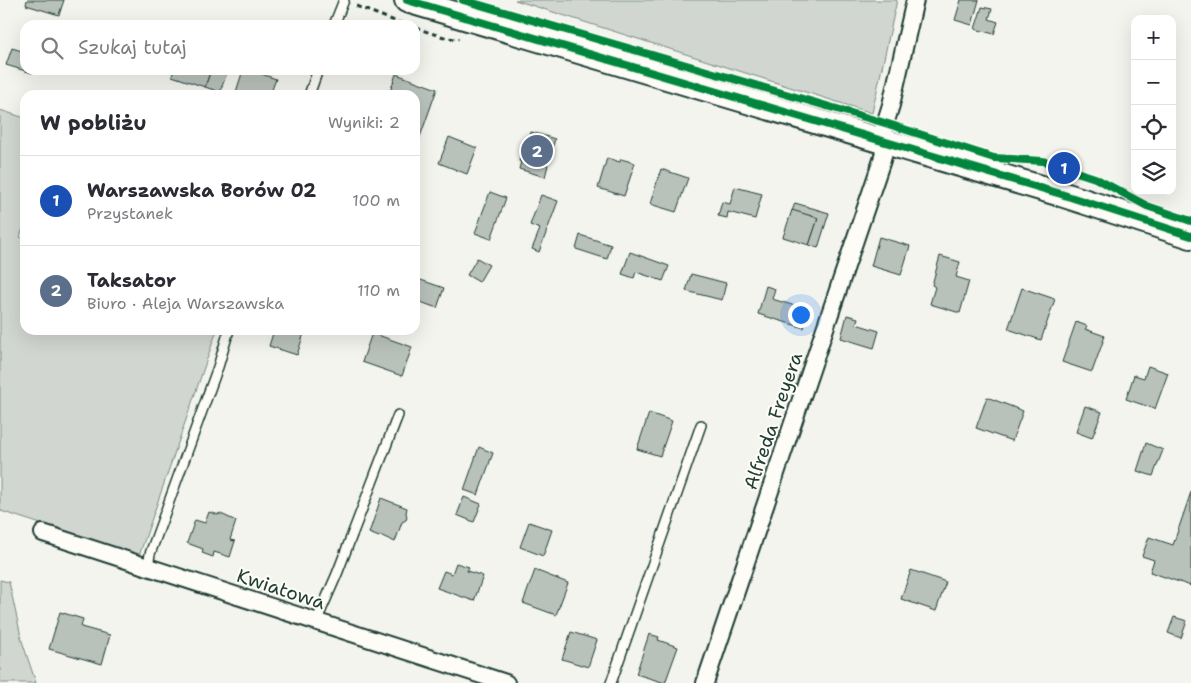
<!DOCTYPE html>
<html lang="pl">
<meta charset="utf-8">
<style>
:root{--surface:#fff;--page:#f2f2f3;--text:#2b2b33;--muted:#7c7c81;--line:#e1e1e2;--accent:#1a73e8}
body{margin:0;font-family:"Shantell Sans",sans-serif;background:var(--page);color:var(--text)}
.controls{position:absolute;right:15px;top:15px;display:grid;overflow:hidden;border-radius:10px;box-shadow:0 5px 20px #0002}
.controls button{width:45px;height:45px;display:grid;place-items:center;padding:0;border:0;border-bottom:1px solid var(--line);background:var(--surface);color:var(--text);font:25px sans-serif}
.you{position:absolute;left:800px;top:314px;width:18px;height:18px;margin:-12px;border:4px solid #fff;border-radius:50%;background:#1a73e8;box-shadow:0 0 0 8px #1a73e833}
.badge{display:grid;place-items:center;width:32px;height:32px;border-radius:50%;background:var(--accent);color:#fff;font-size:16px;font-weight:700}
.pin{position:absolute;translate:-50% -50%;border:2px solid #fff;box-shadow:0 1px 5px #0006}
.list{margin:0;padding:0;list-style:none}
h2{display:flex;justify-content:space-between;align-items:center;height:65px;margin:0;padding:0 20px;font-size:21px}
h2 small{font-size:16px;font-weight:400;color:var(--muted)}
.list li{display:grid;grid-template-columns:32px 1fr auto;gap:15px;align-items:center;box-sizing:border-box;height:90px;padding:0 20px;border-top:1px solid var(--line)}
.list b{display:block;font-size:19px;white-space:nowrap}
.list p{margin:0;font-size:16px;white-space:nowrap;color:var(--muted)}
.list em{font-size:16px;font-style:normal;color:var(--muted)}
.icon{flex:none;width:28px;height:28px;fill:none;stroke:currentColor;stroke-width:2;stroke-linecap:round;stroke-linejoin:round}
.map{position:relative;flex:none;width:1191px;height:683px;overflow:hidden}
.search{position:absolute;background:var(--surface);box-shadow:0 5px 20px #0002;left:20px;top:20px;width:400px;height:55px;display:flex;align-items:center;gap:12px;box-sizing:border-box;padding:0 18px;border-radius:15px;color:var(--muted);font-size:19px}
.panel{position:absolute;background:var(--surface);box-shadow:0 5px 20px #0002;left:20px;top:90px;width:400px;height:245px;border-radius:15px}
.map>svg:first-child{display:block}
</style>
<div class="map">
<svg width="1191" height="683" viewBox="0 0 1191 683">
<rect width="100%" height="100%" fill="#f4f4ef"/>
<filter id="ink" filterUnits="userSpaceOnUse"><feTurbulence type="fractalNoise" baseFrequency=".02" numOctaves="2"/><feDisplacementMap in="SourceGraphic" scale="10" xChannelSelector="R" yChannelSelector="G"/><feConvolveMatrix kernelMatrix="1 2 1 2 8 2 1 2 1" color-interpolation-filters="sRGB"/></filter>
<g filter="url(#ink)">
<g fill="#d1d6d1" stroke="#788a82">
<polygon points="515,0 897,0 872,113"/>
<polygon points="0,110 25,118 25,222 20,237 25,239 25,330 217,330 139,556 1,511 0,508"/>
<polygon points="0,580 9,582 22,641 36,683 0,683"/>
</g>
<g fill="#b9c1bb" stroke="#1f3d34">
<polygon points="27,0 64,0 59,15 26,5"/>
<polygon points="961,0 979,0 972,25 955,20"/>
<polygon points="982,7 992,9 989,19 998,22 994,34 975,29"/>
<polygon points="12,48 25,52 25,70 33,70 32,73 6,65"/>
<polygon points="174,70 211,70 205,87 172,76"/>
<polygon points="211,70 228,70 220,92 205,87"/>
<polygon points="243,70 250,70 276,79 270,95 235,95"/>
<polygon points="396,74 437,89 415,151 415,95 389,95"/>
<polygon points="531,132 555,139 547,164 548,165 545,177 519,169 521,162 519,161 523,149 525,149"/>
<polygon points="449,137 477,148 467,174 439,163"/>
<polygon points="607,158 620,162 621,159 635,163 624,196 598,188"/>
<polygon points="661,169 688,178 676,212 650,204"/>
<polygon points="735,187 762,194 755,219 728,212 727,218 718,216 722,202 730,204"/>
<polygon points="490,192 506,198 491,239 475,233"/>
<polygon points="541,195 558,201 539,252 532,249 540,229 530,225"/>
<polygon points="795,203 829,213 818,248 809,245 818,218 792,211"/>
<polygon points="792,210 818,218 809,245 783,237"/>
<polygon points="580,235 611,245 607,259 576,249"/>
<polygon points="879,237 910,246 901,275 871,266"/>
<polygon points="630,252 669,266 663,281 636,272 634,278 622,274"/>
<polygon points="940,256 960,262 956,277 969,281 960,313 930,304 935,287 932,285"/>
<polygon points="477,258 489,265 479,282 467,275"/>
<polygon points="691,274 726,283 722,300 686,291"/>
<polygon points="415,278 444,288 437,308 415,300"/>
<polygon points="766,286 775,289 772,299 809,310 804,328 758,314"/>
<polygon points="1022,288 1055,299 1041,340 1008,329"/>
<polygon points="847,315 858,318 856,324 879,331 874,348 841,338"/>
<polygon points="1076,322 1087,326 1085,329 1105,336 1092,372 1062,362"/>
<polygon points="274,330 305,330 297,355 269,346"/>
<polygon points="372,333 412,347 402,376 362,362"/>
<polygon points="1148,366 1168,373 1155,409 1126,399 1134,375 1144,378"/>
<polygon points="987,397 1023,411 1012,441 976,428"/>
<polygon points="1085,406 1102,412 1092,438 1076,432"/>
<polygon points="649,413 672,421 660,456 637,449"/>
<polygon points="1146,443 1163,450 1153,476 1137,471"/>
<polygon points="479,447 493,453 478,495 464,490"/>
<polygon points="1191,492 1191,586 1150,572 1154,560 1142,556 1149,537 1173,545"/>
<polygon points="464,497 481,504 474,522 457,515"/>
<polygon points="381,498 407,508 406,513 407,517 406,520 402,522 395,542 380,535 379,537 369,533"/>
<polygon points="209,512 219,515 219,513 236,521 230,540 235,541 230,557 214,552 213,557 202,553 203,549 187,543 195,520 205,523"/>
<polygon points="529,522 552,530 543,556 520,547"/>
<polygon points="456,563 469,567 467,571 483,576 474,601 437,588 444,571 452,574"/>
<polygon points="535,570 568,583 556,615 523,603"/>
<polygon points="911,570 946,582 936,611 901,599"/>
<polygon points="60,612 83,619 81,627 110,635 102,664 49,649"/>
<polygon points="1174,617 1187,621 1181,638 1168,633"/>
<polygon points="571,632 597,640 588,667 562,659"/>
<polygon points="649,634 659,637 658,640 678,647 665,683 636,674"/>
</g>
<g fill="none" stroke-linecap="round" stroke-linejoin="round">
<g stroke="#1f3d34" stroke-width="12">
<g id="lane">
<polyline points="334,25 344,0"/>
<polyline points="309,95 318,70"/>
<polyline points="148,566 150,554 218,367 229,330"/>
<polyline points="316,622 337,574 398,415"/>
<polyline points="611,683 701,425"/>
</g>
</g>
<g stroke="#1f3d34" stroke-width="20">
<g id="street">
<polyline points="880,140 891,105 915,0"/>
<polyline points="43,533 506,683"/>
<polyline points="705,683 882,160 886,143"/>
</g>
</g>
<g stroke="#1f3d34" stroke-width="28">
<polyline id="secondary" points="407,0 1061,194 1191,236"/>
</g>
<g stroke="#1f3d34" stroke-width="3" stroke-dasharray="5 4" stroke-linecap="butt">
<polyline points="356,6 405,25"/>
<polyline points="415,28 447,38 459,39"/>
</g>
<use href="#lane" stroke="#fdfcf7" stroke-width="9"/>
<use href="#street" stroke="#fdfcf7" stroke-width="16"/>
<use href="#secondary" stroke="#fdfcf7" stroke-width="24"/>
<g stroke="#fdfcf7" stroke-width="11">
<g id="cycleway">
<polyline points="407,0 1061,194 1191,236"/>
<polyline points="463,0 885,123 994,158 1043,161 1095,178 1147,206 1191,221"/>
</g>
</g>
<use href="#cycleway" stroke="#00873e" stroke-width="8"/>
</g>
</g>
<g text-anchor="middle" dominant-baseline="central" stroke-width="4" stroke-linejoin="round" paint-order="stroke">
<g font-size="19" fill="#1f3d34" stroke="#fdfcf7">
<text transform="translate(773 421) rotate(-71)">Alfreda Freyera</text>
<text transform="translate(281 589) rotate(18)">Kwiatowa</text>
</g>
</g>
</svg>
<div class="controls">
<button>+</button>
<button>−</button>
<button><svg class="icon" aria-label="locate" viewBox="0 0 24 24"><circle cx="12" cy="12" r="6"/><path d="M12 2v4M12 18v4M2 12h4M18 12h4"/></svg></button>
<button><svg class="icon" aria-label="layers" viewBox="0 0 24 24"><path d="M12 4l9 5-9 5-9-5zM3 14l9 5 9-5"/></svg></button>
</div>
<div class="you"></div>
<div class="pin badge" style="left:1064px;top:168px;background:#1a4fb4">1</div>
<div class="pin badge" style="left:537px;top:151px;background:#5c6f8a">2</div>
<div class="search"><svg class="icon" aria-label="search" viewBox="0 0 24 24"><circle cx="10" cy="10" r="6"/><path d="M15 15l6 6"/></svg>Szukaj tutaj</div>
<section class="panel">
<h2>W pobliżu<small>Wyniki: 2</small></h2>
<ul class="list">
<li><span class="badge" style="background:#1a4fb4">1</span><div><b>Warszawska Borów 02</b><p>Przystanek</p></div><em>100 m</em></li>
<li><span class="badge" style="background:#5c6f8a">2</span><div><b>Taksator</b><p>Biuro · Aleja Warszawska</p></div><em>110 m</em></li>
</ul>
</section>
</div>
